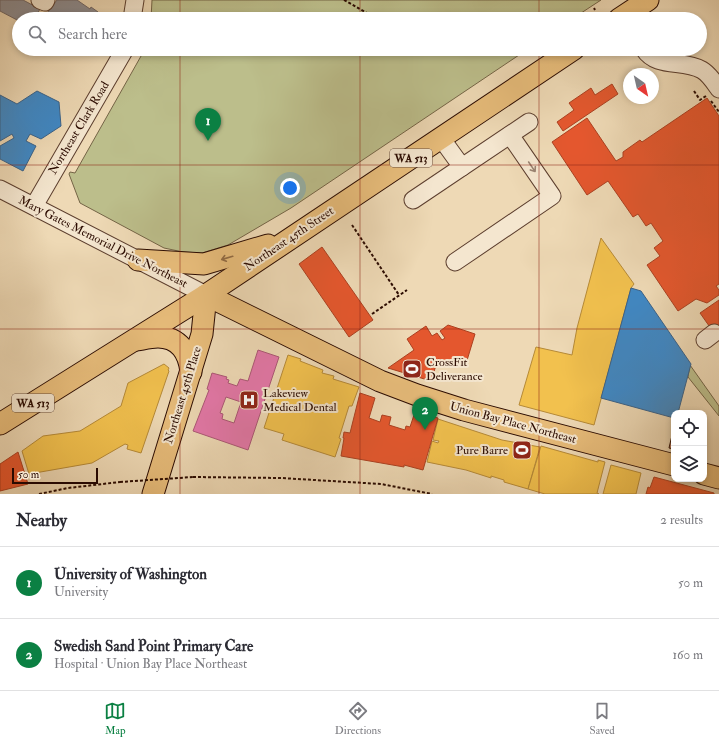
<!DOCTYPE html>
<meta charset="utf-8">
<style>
:root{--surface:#fff;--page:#f7f7f7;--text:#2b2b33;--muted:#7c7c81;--line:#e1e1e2;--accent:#0b8043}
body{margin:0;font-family:"IM FELL Double Pica",serif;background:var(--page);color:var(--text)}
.controls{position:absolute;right:12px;bottom:12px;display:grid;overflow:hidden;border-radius:8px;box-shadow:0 2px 6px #0003}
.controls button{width:36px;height:36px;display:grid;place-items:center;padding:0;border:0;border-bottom:1px solid var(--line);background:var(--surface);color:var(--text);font:20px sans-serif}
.compass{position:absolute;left:623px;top:68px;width:36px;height:36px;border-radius:50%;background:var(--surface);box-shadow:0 2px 6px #0003;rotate:146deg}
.scale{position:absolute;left:12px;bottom:10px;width:86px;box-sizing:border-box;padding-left:4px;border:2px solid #2b0b01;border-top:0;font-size:11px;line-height:14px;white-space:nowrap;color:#2b0b01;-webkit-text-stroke:3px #f4e6cf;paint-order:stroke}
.you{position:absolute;left:290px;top:188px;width:14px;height:14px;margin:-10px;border:3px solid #fff;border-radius:50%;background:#1a73e8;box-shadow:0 0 0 6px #1a73e833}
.badge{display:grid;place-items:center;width:26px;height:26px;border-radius:50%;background:var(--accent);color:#fff;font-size:13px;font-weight:700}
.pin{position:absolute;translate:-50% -33px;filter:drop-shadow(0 1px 2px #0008)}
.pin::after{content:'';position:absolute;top:21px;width:14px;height:12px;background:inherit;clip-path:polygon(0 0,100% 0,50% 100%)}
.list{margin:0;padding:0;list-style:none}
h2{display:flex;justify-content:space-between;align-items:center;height:52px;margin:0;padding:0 16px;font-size:17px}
h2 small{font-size:13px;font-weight:400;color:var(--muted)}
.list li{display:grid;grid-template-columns:26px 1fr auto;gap:12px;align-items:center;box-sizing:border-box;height:72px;padding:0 16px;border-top:1px solid var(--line)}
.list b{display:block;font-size:15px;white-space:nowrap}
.list p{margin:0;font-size:13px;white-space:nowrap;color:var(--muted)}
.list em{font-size:13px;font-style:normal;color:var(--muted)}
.icon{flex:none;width:22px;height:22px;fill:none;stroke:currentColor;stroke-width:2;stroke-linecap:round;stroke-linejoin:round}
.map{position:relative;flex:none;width:719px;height:494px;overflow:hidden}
.search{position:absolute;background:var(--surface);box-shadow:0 2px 6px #0003;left:12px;right:12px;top:12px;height:44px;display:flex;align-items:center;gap:10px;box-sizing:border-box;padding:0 14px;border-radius:22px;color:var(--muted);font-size:15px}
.sheet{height:196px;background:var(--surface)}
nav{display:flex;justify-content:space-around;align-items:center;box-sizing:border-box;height:56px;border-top:1px solid var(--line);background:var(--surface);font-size:11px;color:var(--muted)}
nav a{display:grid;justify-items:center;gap:2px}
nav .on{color:var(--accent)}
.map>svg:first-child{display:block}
</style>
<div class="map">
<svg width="719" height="494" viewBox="0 0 719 494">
<rect width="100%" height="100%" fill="#eed9b5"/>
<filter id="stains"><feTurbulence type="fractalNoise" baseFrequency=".005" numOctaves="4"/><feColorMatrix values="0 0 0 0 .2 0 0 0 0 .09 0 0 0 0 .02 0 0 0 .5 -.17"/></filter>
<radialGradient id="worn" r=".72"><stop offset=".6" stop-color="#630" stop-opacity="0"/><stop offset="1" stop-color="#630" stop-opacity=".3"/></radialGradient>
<g fill="#bcbe8b" stroke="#746446">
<polygon points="152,0 601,0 572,19 151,19"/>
<polygon points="145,49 528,49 291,208 228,245 202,253 183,252 164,248 80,203 69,174 70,172 75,173"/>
<polygon points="690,365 719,406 719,416 688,377"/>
</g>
<g fill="#f2c14e" stroke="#b68a37">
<polygon points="601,238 634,284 631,288 594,425 519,405 536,347 572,355 577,328"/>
<polygon points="288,355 301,359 300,361 323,370 322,373 334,376 333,379 359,387 352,406 349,406 339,438 341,439 335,457 282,440 284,434 264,428"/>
<polygon points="164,364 169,368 168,370 169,371 141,453 127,449 128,445 125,444 92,463 29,474 22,451 43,436 80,431 121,406 128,383"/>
<polygon points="438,419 502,440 540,447 528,489 504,482 504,480 491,476 491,478 466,470 427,462 432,441 438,443 439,441 433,440"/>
<polygon points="541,446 598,462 598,460 605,462 597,493 599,494 545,494 528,489"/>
<polygon points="611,465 641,473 636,494 603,494"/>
</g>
<g fill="#e4572e" stroke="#ac4020">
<polygon points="612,84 618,94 563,131 557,122 574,110 569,103 591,88 595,95"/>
<polygon points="707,98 719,116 719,284 716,286 719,290 719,295 707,303 696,299 678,311 647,265 660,256 654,248 663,241 651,223 646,226 638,214 633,217 608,181 587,195 552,142 587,118 616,161 623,157 623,152 640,140 642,142"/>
<polygon points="322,247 373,320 349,337 299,264"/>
<polygon points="719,300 719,340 700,313"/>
<polygon points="448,325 475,334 465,367 438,359 431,381 388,368 414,350 407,339 426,326 432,336 437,333 442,340 445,338 440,331"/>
<polygon points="360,393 375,398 369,418 380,422 382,415 391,417 389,425 405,430 406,426 410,427 415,412 438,418 423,470 404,465 404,467 341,456 344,438 343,438 344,432 350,433"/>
<polygon points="18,452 28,484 0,491 0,464"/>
<polygon points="654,477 714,493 714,494 646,494 648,487 650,488"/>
</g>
<g fill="#3f88c5" stroke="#39628a">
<polygon points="37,91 59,102 61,126 41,139 30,134 26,141 36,146 23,171 0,159 0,146 14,138 12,134 0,141 0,95 17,104"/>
<polygon points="631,288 641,291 691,364 678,413 674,413 674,418 601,398"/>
</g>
<path fill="#e377a8" stroke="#ac5776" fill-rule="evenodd" d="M258 350 279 357 248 450 193 431 209 390 207 389 212 373 227 377 226 379 229 380 228 383 237 386 240 379 248 381ZM226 397 241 402 234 423 222 419 223 414 220 413Z"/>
<g fill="#8d8d92" stroke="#706666">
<polygon points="0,0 23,0 40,9 35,18 38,19 19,19 19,21 0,11"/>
<polygon points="57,0 77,0 90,9 91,7 98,12 96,15 99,17 97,19 47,19 44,17"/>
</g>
<polygon fill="#c88163" stroke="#2b0b01" points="674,427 674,449 669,448"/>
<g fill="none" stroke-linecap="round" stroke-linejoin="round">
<g stroke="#5c3e2e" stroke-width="19">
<g id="minor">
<polyline points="40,0 45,2 46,0"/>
<polyline points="132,19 135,0"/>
<path d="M644 49C657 69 683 59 702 70 709 74 714 82 719 89"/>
<polyline points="441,138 462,167"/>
<polyline points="0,189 206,295"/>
<polyline points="413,200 529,122"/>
<polyline points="34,206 125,49"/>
<polyline points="455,262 552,196 510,135"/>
<polyline points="705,340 714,333"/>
</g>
</g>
<g stroke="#2b0b01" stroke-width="23">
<g id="major">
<polyline points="619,19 648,0"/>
<polyline points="138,260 204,264 268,245"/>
<polyline points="206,295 380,381 417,395 464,410 674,465"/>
<path d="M137 340C143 339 151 337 158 337 179 337 189 353 191 372"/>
<polyline points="0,424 206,295 574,49"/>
<polyline points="704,474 719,478"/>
<polyline points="153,494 202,334 206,295"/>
</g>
</g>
<g stroke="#2b0b01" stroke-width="2" stroke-dasharray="3 2" stroke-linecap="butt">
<polyline points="344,0 374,17 374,19"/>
<polyline points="594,8 595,10"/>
<polyline points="431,49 442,55 450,52 452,49"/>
<polyline points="694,91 700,100 706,96"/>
<polyline points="711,101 719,112"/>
<polyline points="352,225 399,295"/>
<polyline points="372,314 407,290"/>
<polyline points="193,477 281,478 381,484 432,494"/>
<polyline points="39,494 68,488 120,482"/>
</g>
<use href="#minor" stroke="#f4e6cf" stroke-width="17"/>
<use href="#major" stroke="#e7bc7a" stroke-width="21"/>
<polyline stroke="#2b0b01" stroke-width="2" stroke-dasharray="3 2" stroke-linecap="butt" points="120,482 193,477"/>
</g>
<defs><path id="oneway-shaft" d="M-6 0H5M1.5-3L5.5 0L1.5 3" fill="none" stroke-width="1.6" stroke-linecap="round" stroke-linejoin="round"/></defs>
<use stroke="#9a8372" href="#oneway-shaft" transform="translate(532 167) rotate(56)"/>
<use stroke="#926c44" href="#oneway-shaft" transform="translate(227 258) rotate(164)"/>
<path fill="none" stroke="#8f2418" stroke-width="1" stroke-opacity="0.55" d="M180 0V19M360 0V19M539 0V19M180 49V494M360 49V494M539 49V494M0 165H719M0 329H719"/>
<defs>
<g id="stadium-square" transform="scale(1)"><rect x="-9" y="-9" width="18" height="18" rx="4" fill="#8f2418" stroke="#f4e6cf"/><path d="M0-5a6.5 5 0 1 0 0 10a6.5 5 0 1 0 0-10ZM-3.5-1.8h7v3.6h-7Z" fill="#fff"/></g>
<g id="hospital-square" transform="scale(1)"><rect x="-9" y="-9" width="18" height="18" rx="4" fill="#8f2418" stroke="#f4e6cf"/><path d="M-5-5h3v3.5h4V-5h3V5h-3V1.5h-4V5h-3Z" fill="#fff"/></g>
</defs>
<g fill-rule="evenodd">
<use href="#stadium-square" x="412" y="369"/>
<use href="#hospital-square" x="249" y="400"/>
<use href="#stadium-square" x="522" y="450"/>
</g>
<g text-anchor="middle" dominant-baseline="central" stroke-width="4" stroke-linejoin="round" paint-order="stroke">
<g fill="#f4e6cf" stroke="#674d3f" stroke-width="1">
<rect x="390" y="149" width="42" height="18" rx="3"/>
<rect x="12" y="394" width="42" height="18" rx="3"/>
</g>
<g font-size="11" font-weight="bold" fill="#2b0b01">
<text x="411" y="158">WA 513</text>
<text x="33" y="403">WA 513</text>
</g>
<g font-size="12" fill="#2b0b01" stroke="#f4e6cf">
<text transform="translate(79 128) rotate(-59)">Northeast Clark Road</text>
<text transform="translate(289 239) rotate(-34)">Northeast 45th Street</text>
<text transform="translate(103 242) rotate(27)">Mary Gates Memorial Drive Northeast</text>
<text transform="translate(183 395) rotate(-73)">Northeast 45th Place</text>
<text transform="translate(513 423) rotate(15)">Union Bay Place Northeast</text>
</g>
<g font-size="12" fill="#2b0b01" stroke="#f4e6cf" text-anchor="start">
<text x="426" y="362">CrossFit<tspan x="426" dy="14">Deliverance</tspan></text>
<text x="263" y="393">Lakeview<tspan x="263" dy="14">Medical Dental</tspan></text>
<text x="508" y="450" text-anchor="end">Pure Barre</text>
</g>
</g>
<rect width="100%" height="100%" filter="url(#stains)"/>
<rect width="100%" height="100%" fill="url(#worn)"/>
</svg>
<div class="controls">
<button><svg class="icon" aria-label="locate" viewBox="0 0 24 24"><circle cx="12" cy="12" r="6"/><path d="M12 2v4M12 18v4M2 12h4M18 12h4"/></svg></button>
<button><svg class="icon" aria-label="layers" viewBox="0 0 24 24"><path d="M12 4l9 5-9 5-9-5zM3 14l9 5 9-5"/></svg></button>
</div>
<svg class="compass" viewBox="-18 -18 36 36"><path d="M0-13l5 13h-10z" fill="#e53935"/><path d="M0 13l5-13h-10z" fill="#7c7c81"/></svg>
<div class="scale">50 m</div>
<div class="you"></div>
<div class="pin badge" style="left:208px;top:141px">1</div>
<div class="pin badge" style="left:425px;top:430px">2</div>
<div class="search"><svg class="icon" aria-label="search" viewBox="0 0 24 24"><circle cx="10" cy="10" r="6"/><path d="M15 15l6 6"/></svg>Search here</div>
</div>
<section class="sheet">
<h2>Nearby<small>2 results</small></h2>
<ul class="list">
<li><span class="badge">1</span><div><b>University of Washington</b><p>University</p></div><em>50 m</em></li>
<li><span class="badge">2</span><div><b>Swedish Sand Point Primary Care</b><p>Hospital · Union Bay Place Northeast</p></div><em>160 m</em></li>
</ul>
</section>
<nav>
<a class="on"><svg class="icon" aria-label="map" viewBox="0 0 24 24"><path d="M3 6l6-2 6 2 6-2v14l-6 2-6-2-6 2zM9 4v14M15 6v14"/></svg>Map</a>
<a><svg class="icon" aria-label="directions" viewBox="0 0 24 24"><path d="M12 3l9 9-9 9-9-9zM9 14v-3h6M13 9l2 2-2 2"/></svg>Directions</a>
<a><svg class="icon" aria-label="saved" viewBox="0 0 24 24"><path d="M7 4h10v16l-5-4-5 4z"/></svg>Saved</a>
</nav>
